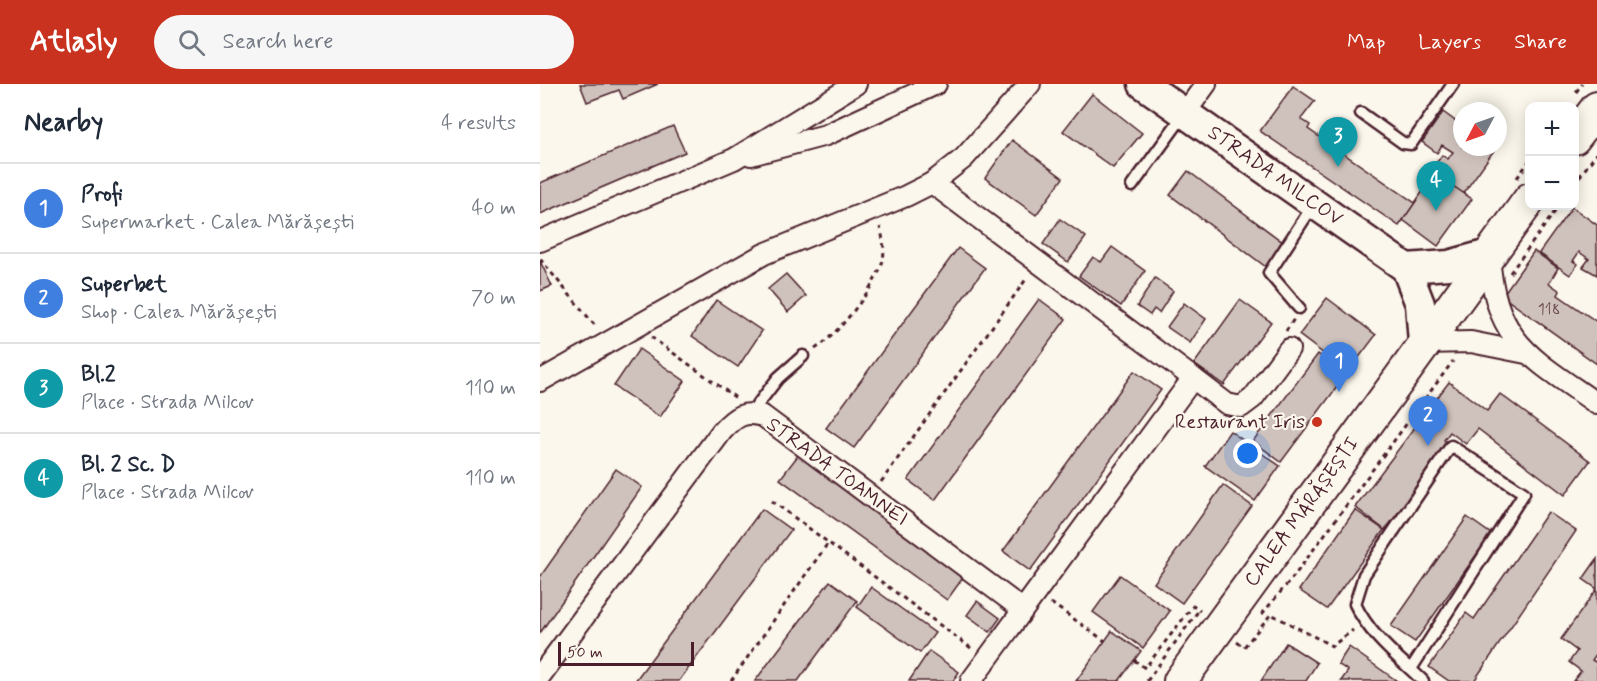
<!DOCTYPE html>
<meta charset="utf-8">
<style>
:root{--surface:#fff;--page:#f6f6f7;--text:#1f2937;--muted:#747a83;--line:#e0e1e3;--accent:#c8321e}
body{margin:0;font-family:Mynerve,sans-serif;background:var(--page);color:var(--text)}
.controls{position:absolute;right:18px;top:18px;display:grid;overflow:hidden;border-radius:12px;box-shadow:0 3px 15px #0003}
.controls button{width:54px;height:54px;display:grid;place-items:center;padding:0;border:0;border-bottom:2px solid var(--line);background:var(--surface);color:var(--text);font:30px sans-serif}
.compass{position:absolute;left:913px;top:18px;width:54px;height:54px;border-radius:50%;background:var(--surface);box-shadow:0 3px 15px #0003;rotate:229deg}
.scale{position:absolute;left:18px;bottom:15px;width:136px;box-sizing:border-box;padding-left:6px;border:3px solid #4a1f2b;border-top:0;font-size:16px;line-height:21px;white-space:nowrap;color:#4a1f2b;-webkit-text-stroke:4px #fbf7ec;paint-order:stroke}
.you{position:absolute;left:708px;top:370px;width:21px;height:21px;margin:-15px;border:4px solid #fff;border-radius:50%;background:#1a73e8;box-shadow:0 0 0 9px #1a73e833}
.badge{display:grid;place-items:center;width:39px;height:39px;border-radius:50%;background:var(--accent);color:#fff;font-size:20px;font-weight:700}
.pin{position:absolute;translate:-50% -50px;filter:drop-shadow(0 2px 3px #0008)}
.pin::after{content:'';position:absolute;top:32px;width:21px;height:18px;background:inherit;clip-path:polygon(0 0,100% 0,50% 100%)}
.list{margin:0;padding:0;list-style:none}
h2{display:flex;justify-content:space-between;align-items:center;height:78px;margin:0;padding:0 24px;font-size:26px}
h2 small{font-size:20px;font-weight:400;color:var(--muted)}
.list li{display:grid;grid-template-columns:39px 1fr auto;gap:18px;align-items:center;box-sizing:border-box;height:90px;padding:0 24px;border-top:2px solid var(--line)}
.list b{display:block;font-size:22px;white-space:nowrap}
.list p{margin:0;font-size:20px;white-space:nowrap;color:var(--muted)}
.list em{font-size:20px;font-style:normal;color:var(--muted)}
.icon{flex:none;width:33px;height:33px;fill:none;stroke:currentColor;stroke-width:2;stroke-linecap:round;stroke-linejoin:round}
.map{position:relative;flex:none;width:1057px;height:597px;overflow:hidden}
header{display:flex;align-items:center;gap:36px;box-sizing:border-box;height:84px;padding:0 30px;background:var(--accent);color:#fff}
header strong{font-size:28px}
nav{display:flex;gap:33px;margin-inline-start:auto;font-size:21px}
.search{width:420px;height:54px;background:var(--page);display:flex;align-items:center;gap:15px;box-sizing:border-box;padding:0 21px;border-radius:33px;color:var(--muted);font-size:22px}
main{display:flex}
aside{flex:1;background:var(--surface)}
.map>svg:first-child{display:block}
</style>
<header>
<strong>Atlasly</strong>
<div class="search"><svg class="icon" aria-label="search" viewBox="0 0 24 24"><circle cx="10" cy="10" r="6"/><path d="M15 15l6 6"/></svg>Search here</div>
<nav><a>Map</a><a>Layers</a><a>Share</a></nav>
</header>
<main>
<aside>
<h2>Nearby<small>4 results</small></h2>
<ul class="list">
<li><span class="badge" style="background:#3f7fe0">1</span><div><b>Profi</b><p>Supermarket · Calea Mărășești</p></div><em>40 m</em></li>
<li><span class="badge" style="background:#3f7fe0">2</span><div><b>Superbet</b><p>Shop · Calea Mărășești</p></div><em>70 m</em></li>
<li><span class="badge" style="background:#0f9aa8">3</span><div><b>Bl.2</b><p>Place · Strada Milcov</p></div><em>110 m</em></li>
<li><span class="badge" style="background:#0f9aa8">4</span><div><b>Bl. 2 Sc. D</b><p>Place · Strada Milcov</p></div><em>110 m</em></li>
</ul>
</aside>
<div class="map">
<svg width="1057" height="597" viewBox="0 0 1057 597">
<rect width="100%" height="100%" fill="#fbf7ec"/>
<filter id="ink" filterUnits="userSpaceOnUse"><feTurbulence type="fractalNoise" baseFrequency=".0167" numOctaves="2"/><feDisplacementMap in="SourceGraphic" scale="12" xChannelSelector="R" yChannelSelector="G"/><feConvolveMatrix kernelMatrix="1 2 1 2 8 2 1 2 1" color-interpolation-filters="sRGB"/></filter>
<g filter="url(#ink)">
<g fill="#cfc2bc" stroke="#4a1f2b" stroke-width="1.5">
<polygon points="40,0 118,0 83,15 79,6 47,18"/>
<polygon points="753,2 775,17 761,35 770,41 768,45 875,119 859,142 720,47"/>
<polygon points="552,10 602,49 573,84 523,47"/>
<polygon points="903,28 922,42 922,63 955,65 923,110 891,86 902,71 908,75 913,68 902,61 897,69 882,58"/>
<polygon points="133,42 145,68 0,130 0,99"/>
<polygon points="472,56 523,94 496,131 445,94"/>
<polygon points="648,87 744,159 726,183 630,111"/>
<polygon points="904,96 932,115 898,162 863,136 883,107 892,113"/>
<polygon points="1032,123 1057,141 1057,191 1043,183 1049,175 1039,168 1033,177 1038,180 1030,191 999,169"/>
<polygon points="520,135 546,153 528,178 503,160"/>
<polygon points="572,163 605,187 581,222 539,192 553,173 561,178"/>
<polygon points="418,164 445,184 314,364 286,344"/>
<polygon points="994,167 1018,184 1009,199 1020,207 1018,211 1057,238 1057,280 962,212"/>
<polygon points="0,177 12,202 0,207"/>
<polygon points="246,190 266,212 248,228 228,205"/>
<polygon points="615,194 633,207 619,229 614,225 610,231 597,222"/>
<polygon points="787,214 836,251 808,288 759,251"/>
<polygon points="499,215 526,235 395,416 368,396"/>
<polygon points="176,216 222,247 198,283 152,252"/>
<polygon points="700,216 731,238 684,301 654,280"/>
<polygon points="644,219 666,235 650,259 627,243"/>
<polygon points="99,265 145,297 120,333 74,302"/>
<polygon points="778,270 806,291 741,378 713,357"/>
<polygon points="594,287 621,306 490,487 463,467"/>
<polygon points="909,298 947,327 960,310 1050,377 1025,411 938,345 926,360 910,348 904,356 910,360 845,446 815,423"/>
<polygon points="690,347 740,382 715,417 665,382"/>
<polygon points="259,370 425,491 407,516 240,395"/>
<polygon points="76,385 102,403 0,549 0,493"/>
<polygon points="683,401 712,422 642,519 614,499"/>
<polygon points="222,425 251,446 139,597 95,597"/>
<polygon points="815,426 844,446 787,525 759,506"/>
<polygon points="1008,428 1036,447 934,597 909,597 889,583 926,529 934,535"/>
<polygon points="927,433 951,450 875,558 851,542"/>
<polygon points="1057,475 1057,569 1052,576 1057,579 1057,597 1033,597 1041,587 1029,578 1037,567 1021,555 1057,505 1043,495"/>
<polygon points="580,491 630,527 603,564 553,528"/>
<polygon points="290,497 317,517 258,597 215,597"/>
<polygon points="331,503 395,549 380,569 317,523"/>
<polygon points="437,517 460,534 450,548 427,531"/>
<polygon points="572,547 601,567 579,597 536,597"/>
<polygon points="746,559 777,579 766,597 721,597"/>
<polygon points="809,563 857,597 801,597 808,587 798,580"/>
<polygon points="389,567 419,588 413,597 369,597"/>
</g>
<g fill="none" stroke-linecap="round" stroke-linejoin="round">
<g stroke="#4a1f2b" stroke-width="15">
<g id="service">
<polyline points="821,29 863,59 871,60 913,0"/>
<polyline points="592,102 645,29"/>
<polyline points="759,224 729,189 774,120"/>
<polyline points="212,328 238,294 263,272"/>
<path d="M871 585 984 409 911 362 824 491 815 520C830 552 858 573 883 597"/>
</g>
</g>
<g stroke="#4a1f2b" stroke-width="24">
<g id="minor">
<polyline points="645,29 666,0"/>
<polyline points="211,71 286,51 396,0"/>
<polyline points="392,99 653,294 431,597"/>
<polyline points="0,157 194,75 316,0"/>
<path d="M949 171C955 259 991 273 1057 320"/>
<polyline points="883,259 931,258 986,269"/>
<polyline points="653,294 687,320 701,323 713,314 749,265"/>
<polyline points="0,297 224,170 366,112 392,99 424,74 490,0"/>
<path d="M0 592 182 347C195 333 204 326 223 332L482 525"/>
</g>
</g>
<g stroke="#4a1f2b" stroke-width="33">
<g id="secondary">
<polyline points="603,0 866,184 880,220 883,259"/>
<polyline points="866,184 909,181 949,170"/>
</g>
</g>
<g stroke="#4a1f2b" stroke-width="36">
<g id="primary">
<polyline points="1034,54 1057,24"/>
<polyline points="640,597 990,115"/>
</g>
</g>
<g stroke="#4a1f2b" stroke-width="3" stroke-dasharray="4.5 4.5" stroke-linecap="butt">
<polyline points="1036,8 1042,0"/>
<polyline points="977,94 990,76"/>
<polyline points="1034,100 1057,69"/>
<polyline points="0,175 57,244"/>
<polyline points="970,189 1019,122"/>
<polyline points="746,247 754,235"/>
<polyline points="111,253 196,314"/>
<path d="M275 265C297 252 338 200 343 176 345 165 343 154 340 143"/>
<polyline points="341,398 487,194"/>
<polyline points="232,417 431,564"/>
<polyline points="511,519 565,557"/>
<polyline points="722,530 754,492 913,277"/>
<polyline points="697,558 704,563 731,530 792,562 813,546"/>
<polyline points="594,576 605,584 653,522 660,527"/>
<polyline points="191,597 288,459"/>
<polyline points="607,597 659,526"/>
</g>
<use href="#service" stroke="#fbf7ec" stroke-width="10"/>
<use href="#minor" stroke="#fbf7ec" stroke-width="20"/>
<use href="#secondary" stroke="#fbf7ec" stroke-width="28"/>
<use href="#primary" stroke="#fbf7ec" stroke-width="32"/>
</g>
</g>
<circle fill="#c8321e" stroke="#fbf7ec" stroke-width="2" cx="777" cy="338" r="6"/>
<g text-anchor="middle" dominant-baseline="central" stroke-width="4.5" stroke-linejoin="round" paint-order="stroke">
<g font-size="16" fill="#6b484f">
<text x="1009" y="225">118</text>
</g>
<g font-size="20" fill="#4a1f2b" stroke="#fbf7ec">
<text transform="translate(735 92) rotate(35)">STRADA MILCOV</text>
<text transform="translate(297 388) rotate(36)">STRADA TOAMNEI</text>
<text transform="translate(762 428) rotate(-54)">CALEA MĂRĂȘEȘTI</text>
</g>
<g font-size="20" fill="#4a1f2b" stroke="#fbf7ec" text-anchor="end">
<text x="765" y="338">Restaurant Iris</text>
</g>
</g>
</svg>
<div class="controls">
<button>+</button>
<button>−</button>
</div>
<svg class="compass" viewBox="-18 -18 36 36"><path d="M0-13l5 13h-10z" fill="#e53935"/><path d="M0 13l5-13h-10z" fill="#747a83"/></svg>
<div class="scale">50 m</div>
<div class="you"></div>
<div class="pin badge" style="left:799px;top:308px;background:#3f7fe0">1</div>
<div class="pin badge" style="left:888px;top:362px;background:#3f7fe0">2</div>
<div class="pin badge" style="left:798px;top:83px;background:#0f9aa8">3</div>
<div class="pin badge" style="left:896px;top:127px;background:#0f9aa8">4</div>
</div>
</main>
